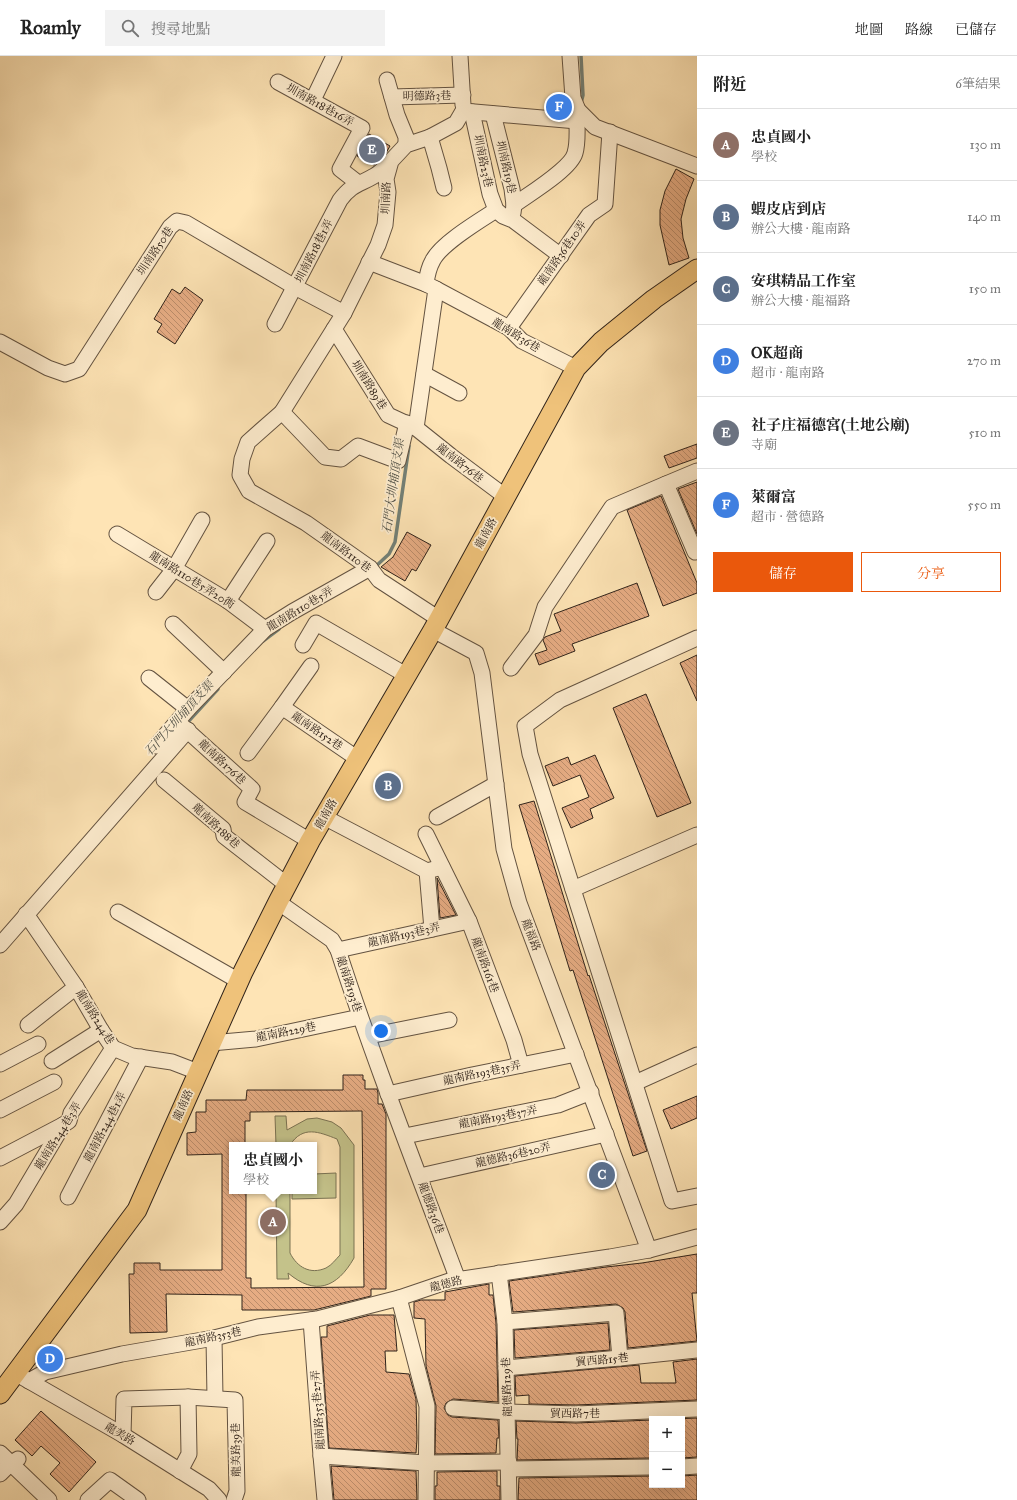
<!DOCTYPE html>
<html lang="zh-TW">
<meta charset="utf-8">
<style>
:root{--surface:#fff;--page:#f2f2f2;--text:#222;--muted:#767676;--line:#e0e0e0;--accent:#ea580c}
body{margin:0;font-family:"IM FELL Great Primer","Noto Serif TC",serif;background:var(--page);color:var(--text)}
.controls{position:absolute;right:12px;bottom:12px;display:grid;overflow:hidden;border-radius:0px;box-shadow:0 4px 16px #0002}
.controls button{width:36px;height:36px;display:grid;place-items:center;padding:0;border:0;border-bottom:1px solid var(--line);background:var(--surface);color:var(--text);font:20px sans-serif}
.you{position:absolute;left:381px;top:975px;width:14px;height:14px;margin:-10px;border:3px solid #fff;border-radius:50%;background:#1a73e8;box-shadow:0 0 0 6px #1a73e833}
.badge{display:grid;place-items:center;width:26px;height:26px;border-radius:50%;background:var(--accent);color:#fff;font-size:13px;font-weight:700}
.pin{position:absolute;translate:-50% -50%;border:2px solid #fff;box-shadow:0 1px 4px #0006}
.popup{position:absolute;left:229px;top:1086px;width:88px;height:52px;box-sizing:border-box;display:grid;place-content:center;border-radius:0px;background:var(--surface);filter:drop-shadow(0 1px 3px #0005);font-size:13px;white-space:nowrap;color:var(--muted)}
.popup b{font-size:15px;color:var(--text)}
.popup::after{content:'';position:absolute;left:50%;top:100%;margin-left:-8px;border:8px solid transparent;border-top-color:var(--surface)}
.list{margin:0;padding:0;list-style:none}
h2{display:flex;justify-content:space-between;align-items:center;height:52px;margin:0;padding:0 16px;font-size:17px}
h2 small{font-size:13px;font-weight:400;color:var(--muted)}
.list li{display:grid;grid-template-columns:26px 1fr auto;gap:12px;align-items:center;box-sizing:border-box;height:72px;padding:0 16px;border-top:1px solid var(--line)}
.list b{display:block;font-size:15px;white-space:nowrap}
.list p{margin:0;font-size:13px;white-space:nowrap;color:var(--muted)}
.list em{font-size:13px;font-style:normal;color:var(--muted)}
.actions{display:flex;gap:8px;padding:12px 16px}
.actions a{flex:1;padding:9px 0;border:1px solid var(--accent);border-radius:0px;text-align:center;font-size:14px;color:var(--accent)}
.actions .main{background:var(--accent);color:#fff}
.icon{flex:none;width:22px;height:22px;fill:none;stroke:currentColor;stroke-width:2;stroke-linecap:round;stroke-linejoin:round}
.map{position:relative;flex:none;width:697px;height:1444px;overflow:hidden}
header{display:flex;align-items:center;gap:24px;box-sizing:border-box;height:56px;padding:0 20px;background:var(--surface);border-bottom:1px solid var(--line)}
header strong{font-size:19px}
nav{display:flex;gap:22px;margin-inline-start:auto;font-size:14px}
.search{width:280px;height:36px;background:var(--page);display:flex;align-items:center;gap:10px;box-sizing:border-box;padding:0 14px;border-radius:0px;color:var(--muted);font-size:15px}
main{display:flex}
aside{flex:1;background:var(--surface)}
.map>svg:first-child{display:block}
</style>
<header>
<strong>Roamly</strong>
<div class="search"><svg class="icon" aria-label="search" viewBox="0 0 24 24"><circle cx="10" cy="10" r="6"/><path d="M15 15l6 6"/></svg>搜尋地點</div>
<nav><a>地圖</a><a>路線</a><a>已儲存</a></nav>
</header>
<main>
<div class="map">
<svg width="697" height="1444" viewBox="0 0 697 1444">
<defs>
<pattern id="building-back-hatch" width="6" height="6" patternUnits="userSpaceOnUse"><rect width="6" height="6" fill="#e6ac83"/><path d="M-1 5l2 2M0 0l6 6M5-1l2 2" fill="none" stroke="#bb8c6a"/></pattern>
</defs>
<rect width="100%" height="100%" fill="#fee4b5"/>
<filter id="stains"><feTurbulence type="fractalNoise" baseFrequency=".005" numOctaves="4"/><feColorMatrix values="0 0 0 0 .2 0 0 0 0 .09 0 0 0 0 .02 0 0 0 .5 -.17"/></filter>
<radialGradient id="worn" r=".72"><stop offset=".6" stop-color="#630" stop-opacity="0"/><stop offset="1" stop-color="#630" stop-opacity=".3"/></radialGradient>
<g fill="#c4c28a" stroke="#7a7252">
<path d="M275 1060H286L287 1074 307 1063 317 1062 332 1066 341 1072 354 1089V1202C337 1232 315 1240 288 1217L289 1223H277L276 1135H290V1197C297 1211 310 1219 326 1212 332 1209 336 1203 340 1199V1091L337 1083C319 1076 303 1069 290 1089H276Z"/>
<polygon points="336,1117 336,1142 292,1143 292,1135 314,1135 314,1118"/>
</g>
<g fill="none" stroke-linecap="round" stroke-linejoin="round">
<g stroke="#738076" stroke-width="3.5">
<polyline points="581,47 583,39 581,0"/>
<polyline points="375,511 389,498 395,486 409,390"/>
<polyline points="263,585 279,573"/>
<polyline points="186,668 218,633"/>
</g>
</g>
<g fill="url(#building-back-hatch)" stroke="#30231a" fill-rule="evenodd">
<polygon points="369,78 390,90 386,97 374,109 357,100"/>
<polygon points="676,113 694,123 686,143 681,163 683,182 689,202 669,209 660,169 660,154 665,135"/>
<polygon points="185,231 203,244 175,288 157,276 162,268 154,263 172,233 180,238"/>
<polygon points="697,388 697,402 669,412 664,400"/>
<polygon points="697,426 697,478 678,433"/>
<polygon points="661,440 697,527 697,537 663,550 627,454"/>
<polygon points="407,476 431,489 416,515 412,513 405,525 381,511 393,501"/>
<polygon points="637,527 649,560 572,588 575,595 539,609 535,598 547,594 543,584 545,581 561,575 554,558"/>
<polygon points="697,599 697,645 680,607"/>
<polygon points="646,638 691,747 657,761 613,652"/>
<polygon points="595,699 614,742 590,753 593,762 571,772 562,752 589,741 580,719 553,730 545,710 568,701 571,709"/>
<polygon points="534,745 588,920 589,919 647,1095 633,1100 573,914 570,915 519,749"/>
<polygon points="437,822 456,859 440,862"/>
<path d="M343 1019H363V1024H365V1033H377L378 1037V1048H382L386 1058V1233H371V1240L314 1254H242V1239L166 1238 167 1276 130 1277 129 1218H134V1207H160V1214H222V1098L187 1099V1077L196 1076V1056H206V1044H246L247 1034H343ZM362 1055 364 1231 251 1232V1222H246V1135H232V1089H245V1065H250V1056Z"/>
<polygon points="697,1040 697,1062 671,1073 663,1054"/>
<polygon points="697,1198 697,1237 692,1237 697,1285 628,1292 625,1256 623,1252 616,1248 513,1256 509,1225 606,1211 642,1207"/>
<polygon points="489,1228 489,1239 493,1239 496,1267 498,1346 453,1343 446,1347 444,1352 448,1359 452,1361 498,1364 499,1382 497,1382 496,1397 435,1398 436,1350 426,1310 425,1263 414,1262 414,1246 421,1244 445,1244 445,1236"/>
<polygon points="370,1259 394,1259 397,1295 385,1295 386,1316 409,1318 416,1343 417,1383 416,1397 329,1392 321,1281 327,1281 327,1270"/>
<polygon points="608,1267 610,1294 515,1302 514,1274"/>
<polygon points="697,1303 697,1344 576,1349 529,1348 529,1339 516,1340 515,1320 639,1309 641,1327 676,1327 673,1306"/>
<polygon points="41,1355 96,1406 69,1436 50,1418 60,1407 41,1390 32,1400 15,1384"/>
<polygon points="697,1362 697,1401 682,1402 682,1363 673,1363"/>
<polygon points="652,1364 652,1402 517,1404 518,1383 517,1383 516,1365 576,1367"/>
<polygon points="331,1410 416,1415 417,1444 334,1444"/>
<polygon points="497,1415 497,1430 500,1430 500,1444 435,1444 435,1430 437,1430 437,1416"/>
<polygon points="697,1419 697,1444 518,1444 519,1422 652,1420 652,1429 682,1429 682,1420"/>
</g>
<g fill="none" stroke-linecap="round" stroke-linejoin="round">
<g stroke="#645341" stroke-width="17">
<g id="minor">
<polyline points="460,0 463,49"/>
<polyline points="570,0 573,42 578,54 595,71 697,110"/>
<polyline points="387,24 397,59 406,81 406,89"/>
<polyline points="278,26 362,72 340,113 358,127"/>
<polyline points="392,41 463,39"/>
<polyline points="313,44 334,0"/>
<polyline points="472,56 490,138 496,154 503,160 513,164 561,200"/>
<polyline points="493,58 512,133 514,149 513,157"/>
<polyline points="430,81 439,112 444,132"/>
<path d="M514 149C529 138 571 113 575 97 578 87 577 75 577 65"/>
<polyline points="369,206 426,228"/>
<polyline points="436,233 509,272 522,285 576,312"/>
<path d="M275 268 340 144C352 128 359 129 374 120 380 117 386 110 391 105"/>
<polyline points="509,272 589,159 605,148 610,76"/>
<polyline points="334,273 388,359 416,372 451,400 506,441"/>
<polyline points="0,286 48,312 65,318 79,313 170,171 177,165 186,167 295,231 344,257"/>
<polyline points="424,318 459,337"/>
<polyline points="282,356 325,401 341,403 358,390 398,405 407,367"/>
<path d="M416 372 436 233 426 228C427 219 429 211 433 204 442 187 479 165 496 154"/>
<polyline points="666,428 697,415"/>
<polyline points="117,478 228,545 265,573"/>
<polyline points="156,536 174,513 202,464"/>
<polyline points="228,545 267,485"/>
<polyline points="439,563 379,524 370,512 306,467 249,435 240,419 242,403 248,386 282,356 344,257 378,189 385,169 388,136 386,123 391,105 406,89 430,81 456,67 463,55 577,65 578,54"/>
<polyline points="173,568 224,616"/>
<polyline points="433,574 476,597 482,617 504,793 519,847 649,1194"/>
<polyline points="697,582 560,644 525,670 530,698 672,1145 697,1140"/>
<polyline points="303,589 316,567 406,619"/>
<polyline points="511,612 536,579 545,551 612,451 666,428 695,496 697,495"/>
<polyline points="149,622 188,653"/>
<polyline points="282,651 311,610"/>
<polyline points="180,668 252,733 245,746 310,785"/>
<polyline points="156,690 188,653 265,573 292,556 370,512"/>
<polyline points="248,697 282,651 358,703"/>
<polyline points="164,724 223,773 224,780 287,829"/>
<polyline points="324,761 427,815 442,811"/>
<polyline points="437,761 496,728"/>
<polyline points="426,778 469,865 514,984 521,1009"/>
<polyline points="427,815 432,873"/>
<polyline points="573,833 697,779"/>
<path d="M278 846 332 884 338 894C374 1005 417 1114 458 1224"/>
<polyline points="118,856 239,925"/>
<polyline points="26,858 76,931 101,974 113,992 132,1000 172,1006 198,1016"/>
<polyline points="0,889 188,674"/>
<polyline points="338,894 469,865"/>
<polyline points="28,969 76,931"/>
<polyline points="369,980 449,964"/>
<polyline points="211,987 256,983 360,961"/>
<polyline points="52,1005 101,974"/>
<polyline points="0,1008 38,988"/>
<polyline points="635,1027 697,999"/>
<polyline points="388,1038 472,1019 576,998"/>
<polyline points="0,1054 54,1026"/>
<polyline points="405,1080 558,1049 591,1036"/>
<polyline points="0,1102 63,1069"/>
<polyline points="420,1120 606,1078"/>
<polyline points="68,1141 141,1001"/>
<polyline points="0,1166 16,1148 63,1069 69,1065 71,1057 113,992"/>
<polyline points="499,1217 505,1266 509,1444"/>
<polyline points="399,1242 427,1350 426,1444"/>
<polyline points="311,1264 321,1400 325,1444"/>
<polyline points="505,1266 616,1257 620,1302"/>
<polyline points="214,1282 215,1342"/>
<polyline points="506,1312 620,1302 697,1294"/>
<polyline points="22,1321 123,1379 209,1433 219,1444"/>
<polyline points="29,1325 45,1316 122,1298 214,1282 258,1271 317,1263 399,1242 449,1225 610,1201 649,1194 697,1181"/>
<polyline points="453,1352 507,1356 576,1358 697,1353"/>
<polyline points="123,1379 124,1343 188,1341 235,1344 237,1435 234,1444"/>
<polyline points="0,1397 49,1444"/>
<polyline points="321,1400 426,1407 509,1406"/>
<polyline points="682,1411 697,1410"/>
<polyline points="509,1413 652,1411"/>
<polyline points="180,1415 189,1398 188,1341"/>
<polyline points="0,1418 10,1408 18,1403"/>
<polyline points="88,1444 110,1424 138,1444"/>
</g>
</g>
<g stroke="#30231a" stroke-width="21">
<polyline id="major" points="0,1338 137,1154 243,916 278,846 310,785 433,574 576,312 601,286 654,243 697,213"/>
</g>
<use href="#minor" stroke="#feedcf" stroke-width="15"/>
<use href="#major" stroke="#efc27a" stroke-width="19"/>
</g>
<g text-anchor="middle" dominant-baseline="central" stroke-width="3.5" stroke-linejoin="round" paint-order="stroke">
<g font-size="11" fill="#30231a" stroke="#feedcf">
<text transform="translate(427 40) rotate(-1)">明德路3巷</text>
<text transform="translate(320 49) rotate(29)">圳南路18巷16弄</text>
<text transform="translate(483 105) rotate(78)">圳南路23巷</text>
<text transform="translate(506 111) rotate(77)">圳南路19巷</text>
<text transform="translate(386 142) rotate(-88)">圳南路</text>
<text transform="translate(155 195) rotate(-56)">圳南路50巷</text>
<text transform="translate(314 195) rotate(-63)">圳南路18巷1弄</text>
<text transform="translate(562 197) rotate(-55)">龍南路36巷10弄</text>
<text transform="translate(516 279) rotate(32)">龍南路36巷</text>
<text transform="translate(369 329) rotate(58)">圳南路89巷</text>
<text transform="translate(460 407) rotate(38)">龍南路76巷</text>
<text transform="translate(486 477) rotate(-61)">龍南路</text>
<text transform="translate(346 496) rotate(37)">龍南路110巷</text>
<text transform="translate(192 524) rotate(32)">龍南路110巷5弄20衖</text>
<text transform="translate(300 553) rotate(-31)">龍南路110巷5弄</text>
<text transform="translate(317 675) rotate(34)">龍南路152巷</text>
<text transform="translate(222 706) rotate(43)">龍南路176巷</text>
<text transform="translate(326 758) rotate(-60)">龍南路</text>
<text transform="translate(216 770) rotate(43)">龍南路188巷</text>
<text transform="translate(404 879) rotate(-13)">龍南路193巷3弄</text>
<text transform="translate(531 879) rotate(69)">龍福路</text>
<text transform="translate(485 909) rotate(70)">龍南路161巷</text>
<text transform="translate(349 928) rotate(72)">龍南路193巷</text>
<text transform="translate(95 961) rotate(58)">龍南路244巷</text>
<text transform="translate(286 976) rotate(-11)">龍南路229巷</text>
<text transform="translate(482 1017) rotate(-12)">龍南路193巷35弄</text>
<text transform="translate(183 1049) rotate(-66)">龍南路</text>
<text transform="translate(498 1061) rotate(-11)">龍南路193巷37弄</text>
<text transform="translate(105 1071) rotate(-62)">龍南路244巷1弄</text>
<text transform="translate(58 1080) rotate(-58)">龍南路244巷3弄</text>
<text transform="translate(513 1099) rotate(-13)">龍德路36巷20弄</text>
<text transform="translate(431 1152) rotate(70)">龍德路36巷</text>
<text transform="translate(446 1228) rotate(-14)">龍德路</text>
<text transform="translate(213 1281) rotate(-12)">龍南路353巷</text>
<text transform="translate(602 1304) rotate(-5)">貿西路15巷</text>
<text transform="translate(507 1331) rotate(-92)">龍德路129巷</text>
<text transform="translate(318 1354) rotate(-94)">龍南路353巷27弄</text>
<text x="575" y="1357">貿西路7巷</text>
<text transform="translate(120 1378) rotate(30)">龍美路</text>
<text transform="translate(236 1394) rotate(-91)">龍美路39巷</text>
</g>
<g font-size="12" font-style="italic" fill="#525248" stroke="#feedcf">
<text transform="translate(393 430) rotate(-82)">石門大圳埔頂支渠</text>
<text transform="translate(179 662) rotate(-48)">石門大圳埔頂支渠</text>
</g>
</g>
<rect width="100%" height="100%" filter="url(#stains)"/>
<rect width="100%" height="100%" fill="url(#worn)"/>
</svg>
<div class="controls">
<button>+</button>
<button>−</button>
</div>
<div class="you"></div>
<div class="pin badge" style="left:273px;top:1166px;background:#8d6e63">A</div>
<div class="popup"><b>忠貞國小</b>學校</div>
<div class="pin badge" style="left:388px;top:730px;background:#5c6f8a">B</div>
<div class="pin badge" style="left:602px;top:1119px;background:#5c6f8a">C</div>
<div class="pin badge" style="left:50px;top:1303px;background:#3f7fe0">D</div>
<div class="pin badge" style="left:372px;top:94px;background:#6b7280">E</div>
<div class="pin badge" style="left:559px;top:51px;background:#3f7fe0">F</div>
</div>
<aside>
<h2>附近<small>6筆結果</small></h2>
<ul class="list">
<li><span class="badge" style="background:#8d6e63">A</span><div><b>忠貞國小</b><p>學校</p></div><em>130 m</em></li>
<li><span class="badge" style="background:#5c6f8a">B</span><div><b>蝦皮店到店</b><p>辦公大樓 · 龍南路</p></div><em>140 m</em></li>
<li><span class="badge" style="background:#5c6f8a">C</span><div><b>安琪精品工作室</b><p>辦公大樓 · 龍福路</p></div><em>150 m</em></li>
<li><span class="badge" style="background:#3f7fe0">D</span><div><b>OK超商</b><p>超市 · 龍南路</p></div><em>270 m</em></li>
<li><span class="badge" style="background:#6b7280">E</span><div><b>社子庄福德宮(土地公廟)</b><p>寺廟</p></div><em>510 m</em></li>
<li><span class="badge" style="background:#3f7fe0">F</span><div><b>萊爾富</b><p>超市 · 營德路</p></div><em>550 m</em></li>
</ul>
<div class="actions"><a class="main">儲存</a><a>分享</a></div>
</aside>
</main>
